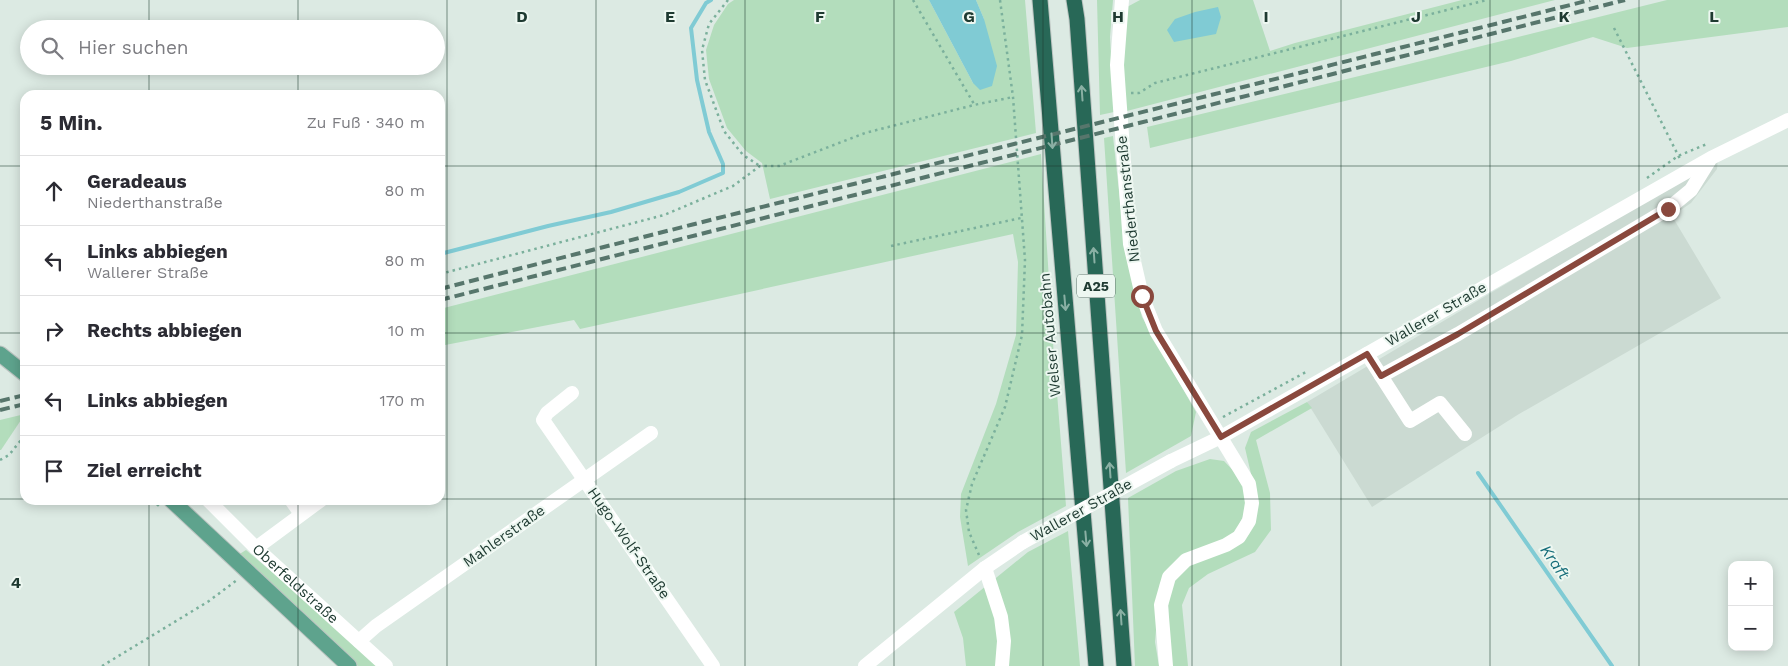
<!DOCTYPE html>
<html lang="de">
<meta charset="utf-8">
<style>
:root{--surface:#fff;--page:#f7f7f7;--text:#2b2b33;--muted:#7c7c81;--line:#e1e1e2}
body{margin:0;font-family:"Work Sans",sans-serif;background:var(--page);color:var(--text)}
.controls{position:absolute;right:15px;bottom:15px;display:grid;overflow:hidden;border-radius:10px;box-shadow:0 2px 12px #0003}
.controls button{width:45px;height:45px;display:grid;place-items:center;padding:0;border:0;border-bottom:1px solid var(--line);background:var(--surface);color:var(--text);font:25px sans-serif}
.stop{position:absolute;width:15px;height:15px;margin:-11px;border:4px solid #89483d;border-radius:50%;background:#fff}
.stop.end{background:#89483d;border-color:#fff;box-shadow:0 1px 5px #0008}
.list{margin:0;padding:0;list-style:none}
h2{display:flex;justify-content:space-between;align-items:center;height:65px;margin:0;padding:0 20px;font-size:21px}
h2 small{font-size:16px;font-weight:400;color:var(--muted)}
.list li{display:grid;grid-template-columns:32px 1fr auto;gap:15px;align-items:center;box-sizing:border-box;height:70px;padding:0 20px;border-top:1px solid var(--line)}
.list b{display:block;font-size:19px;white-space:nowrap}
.list p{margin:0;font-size:16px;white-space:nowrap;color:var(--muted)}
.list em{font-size:16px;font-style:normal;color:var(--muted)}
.icon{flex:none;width:28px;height:28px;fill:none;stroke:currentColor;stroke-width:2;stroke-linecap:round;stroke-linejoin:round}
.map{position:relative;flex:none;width:1788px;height:666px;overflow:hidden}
.search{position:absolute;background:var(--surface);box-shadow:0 2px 12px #0003;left:20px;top:20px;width:425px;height:55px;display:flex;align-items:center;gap:12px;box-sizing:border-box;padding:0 18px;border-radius:28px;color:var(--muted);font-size:19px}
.panel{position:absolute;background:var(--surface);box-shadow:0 2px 12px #0003;left:20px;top:90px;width:425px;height:415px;border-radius:15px}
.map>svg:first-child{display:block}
</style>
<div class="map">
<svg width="1788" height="666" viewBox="0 0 1788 666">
<rect width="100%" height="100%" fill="#dceae3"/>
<polygon fill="#cbdad2" points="1718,158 1717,169 1691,203 1672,216 1721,298 1519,414 1372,507 1307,402"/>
<g fill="#b3ddbc">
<polygon points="734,0 929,0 973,83 984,19 976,0 1025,0 1036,133 770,199 762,163 746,151 727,128 709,79 706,50 714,25 728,4"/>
<polygon points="1097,0 1113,0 1110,37 1114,112 1100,115"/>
<polygon points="1140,0 1253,0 1270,51 1295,43 1462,0 1555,0 1123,112 1121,84 1127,7"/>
<polygon points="1667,0 1788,0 1788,27 1627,48 1593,37 1511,61 1150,148 1147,127 1409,64"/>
<polygon points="1113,136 1126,256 1142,317 1196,412 1191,436 1126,473 1104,138"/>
<polygon points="1041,154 1053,343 1066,506 1018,532 968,566 960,517 961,494 996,404 1016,335 1018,262 1013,234 580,329 574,320 440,346 440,309"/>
<polygon points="1307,402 1312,408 1256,440 1270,493 1271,530 1255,552 1208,574 1189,588 1182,605 1188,666 1172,666 1169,639 1168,594 1174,579 1183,568 1233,548 1249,534 1258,504 1245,448 1251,432"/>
<polygon points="25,414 1,450 0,450 0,420"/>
<polygon points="1210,459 1224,461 1244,482 1247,509 1233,536 1179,559 1160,583 1155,642 1159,666 1135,666 1128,498 1176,471"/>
<polygon points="1068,531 1080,666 966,666 963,638 954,612 1028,552"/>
<polygon points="246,550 383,666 358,666 238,555"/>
</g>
<g fill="#80cbd4">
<polygon points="929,0 976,0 984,19 997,66 992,86 980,90 973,83"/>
<polygon points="1218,7 1221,17 1216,34 1174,42 1167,30 1175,19 1195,12"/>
</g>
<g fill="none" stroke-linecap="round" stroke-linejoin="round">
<g stroke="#80cbd4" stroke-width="4">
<polyline points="440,254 548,226 611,212 679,192 723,173 723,164 709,132 697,80 691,28 706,3 711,0"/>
<polyline points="1478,473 1612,666"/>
</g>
<g stroke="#bcc4c1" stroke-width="17">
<g id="major">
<polyline points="0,354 25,374"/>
<polyline points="171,500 349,666"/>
</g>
</g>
<g stroke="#bcc4c1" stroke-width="17">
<g id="highway">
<polyline points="1040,0 1096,666"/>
<polyline points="1074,0 1077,19 1124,666"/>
</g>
</g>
<g stroke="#7bb09c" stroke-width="2.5" stroke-dasharray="2.5 4" stroke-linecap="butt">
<polyline points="728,0 709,24 702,50 705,80 724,131 743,155 760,166"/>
<polyline points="913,0 974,104"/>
<polyline points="1614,28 1681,161"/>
<polyline points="1131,93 1139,93 1155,83 1487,0"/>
<polyline points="1647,178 1678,156 1707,144"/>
<polyline points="891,246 1021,218"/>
<polyline points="440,274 664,215 733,186 760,166 779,166 865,133 974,105 1013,97"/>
<polyline points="1223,417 1306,372"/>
<polyline points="0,460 9,455 25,435"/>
<polyline points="152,500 159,506"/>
<polyline points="979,555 969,532 966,510 972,484 1005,407 1022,335 1025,260 1013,97 1000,0"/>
<polyline points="102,666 209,601 237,580"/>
</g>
<g stroke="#fff" stroke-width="14">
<polyline points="1122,0 1117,65 1119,94 1130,244 1142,296 1156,331 1249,484 1252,503 1249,521 1239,537 1226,545 1186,560 1169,577 1161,605 1166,666"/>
<polyline points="1367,354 1410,421 1440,403 1465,434"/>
<polyline points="1381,376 1458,334 1668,209 1691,190 1709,161"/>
<polyline points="572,393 547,413 543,420 713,666"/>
<polyline points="1171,461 1221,437 1711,158 1788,120"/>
<path id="s1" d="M208 500 256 548 386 666"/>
<polyline points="291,500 301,514"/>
<polyline points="256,548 321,500"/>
<polyline points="985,568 1001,617 1004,641 1002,666"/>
<polyline points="359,641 376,626 651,433"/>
<polyline points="865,666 985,568 1023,542"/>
</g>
<use href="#major" stroke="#5ea38d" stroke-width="15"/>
<use href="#highway" stroke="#286857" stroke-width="15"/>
<g stroke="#57766c" stroke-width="4" stroke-dasharray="10 5" stroke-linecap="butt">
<path d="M440 289C823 190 1207 97 1590 0"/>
<polyline points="440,300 1625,0"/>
<polyline points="0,401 25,395"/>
<polyline points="0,410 25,404"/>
</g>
<polyline stroke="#fff" stroke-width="14" points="1023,542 1171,461"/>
</g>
<defs><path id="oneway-shaft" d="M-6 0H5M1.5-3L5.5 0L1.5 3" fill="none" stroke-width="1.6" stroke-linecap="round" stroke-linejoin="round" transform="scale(1.25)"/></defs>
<g stroke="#8ab0a4">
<use href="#oneway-shaft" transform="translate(1082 93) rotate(-94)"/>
<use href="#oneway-shaft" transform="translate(1052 141) rotate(86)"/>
<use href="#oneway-shaft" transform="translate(1094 255) rotate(-94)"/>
<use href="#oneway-shaft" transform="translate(1065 303) rotate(85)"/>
<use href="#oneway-shaft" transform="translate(1110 470) rotate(-94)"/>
<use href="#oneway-shaft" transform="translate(1086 539) rotate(85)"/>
<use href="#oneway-shaft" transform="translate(1121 617) rotate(-94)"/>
</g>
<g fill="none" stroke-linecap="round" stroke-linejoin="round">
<polyline stroke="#89483d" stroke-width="6" points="1142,296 1156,331 1221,437 1367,354 1381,376 1458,334 1668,209"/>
</g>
<path fill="none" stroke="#1e3a31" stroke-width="1" stroke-opacity="0.55" d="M149 0V29M298 0V29M447 0V666M596 0V666M745 0V666M894 0V666M1043 0V666M1192 0V666M1341 0V666M1490 0V666M1639 0V666M149 66V95M298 66V95M0 166H25M440 166H1788M0 333H25M440 333H1788M0 499H25M440 499H1788M149 500V666M298 500V666"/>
<g text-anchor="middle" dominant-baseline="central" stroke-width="4" stroke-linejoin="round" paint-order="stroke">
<rect fill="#edf7f1" stroke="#5c736b" stroke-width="1" x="1077" y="274.5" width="38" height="23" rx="4"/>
<g font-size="14" font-weight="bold" fill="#1e3a31">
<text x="1096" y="286">A25</text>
</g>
<g font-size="15" fill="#1e3a31" stroke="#edf7f1">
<text transform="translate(1128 199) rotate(-96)">Niederthanstraße</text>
<text transform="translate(1436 314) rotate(-30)">Wallerer Straße</text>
<text transform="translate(1050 335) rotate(-95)">Welser Autobahn</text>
<text transform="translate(1081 510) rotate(-29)">Wallerer Straße</text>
<text transform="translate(504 536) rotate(-35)">Mahlerstraße</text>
<text transform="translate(629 543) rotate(55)">Hugo-Wolf-Straße</text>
<text stroke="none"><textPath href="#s1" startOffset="121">Oberfeldstraße</textPath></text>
</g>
<g font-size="16" font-style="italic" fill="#156d79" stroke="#edf7f1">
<text transform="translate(1555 562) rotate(55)">Kraft</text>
</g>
</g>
<g font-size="16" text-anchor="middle" font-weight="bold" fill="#1e3a31" stroke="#edf7f1" stroke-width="4" stroke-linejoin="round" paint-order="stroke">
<text x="522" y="22">D</text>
<text x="670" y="22">E</text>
<text x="820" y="22">F</text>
<text x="969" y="22">G</text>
<text x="1118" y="22">H</text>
<text x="1266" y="22">I</text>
<text x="1416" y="22">J</text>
<text x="1564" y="22">K</text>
<text x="1714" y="22">L</text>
<text x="16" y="588">4</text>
</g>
</svg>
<div class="controls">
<button>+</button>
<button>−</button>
</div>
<div class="stop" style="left:1142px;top:296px"></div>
<div class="stop end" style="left:1668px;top:209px"></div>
<div class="search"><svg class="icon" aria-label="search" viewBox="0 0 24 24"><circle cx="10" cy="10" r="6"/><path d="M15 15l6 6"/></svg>Hier suchen</div>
<section class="panel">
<h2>5 Min.<small>Zu Fuß · 340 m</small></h2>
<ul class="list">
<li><svg class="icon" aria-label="ahead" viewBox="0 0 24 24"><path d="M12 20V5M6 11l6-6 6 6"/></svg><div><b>Geradeaus</b><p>Niederthanstraße</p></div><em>80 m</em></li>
<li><svg class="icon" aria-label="left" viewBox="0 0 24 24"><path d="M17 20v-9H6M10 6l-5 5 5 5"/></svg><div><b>Links abbiegen</b><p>Wallerer Straße</p></div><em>80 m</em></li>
<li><svg class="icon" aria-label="right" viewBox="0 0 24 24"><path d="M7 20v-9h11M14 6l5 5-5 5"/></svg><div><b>Rechts abbiegen</b></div><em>10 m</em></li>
<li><svg class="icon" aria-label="left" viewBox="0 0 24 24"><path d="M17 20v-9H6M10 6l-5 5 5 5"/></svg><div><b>Links abbiegen</b></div><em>170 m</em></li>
<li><svg class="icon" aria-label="arrive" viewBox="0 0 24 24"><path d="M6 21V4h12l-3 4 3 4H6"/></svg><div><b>Ziel erreicht</b></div></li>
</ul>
</section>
</div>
